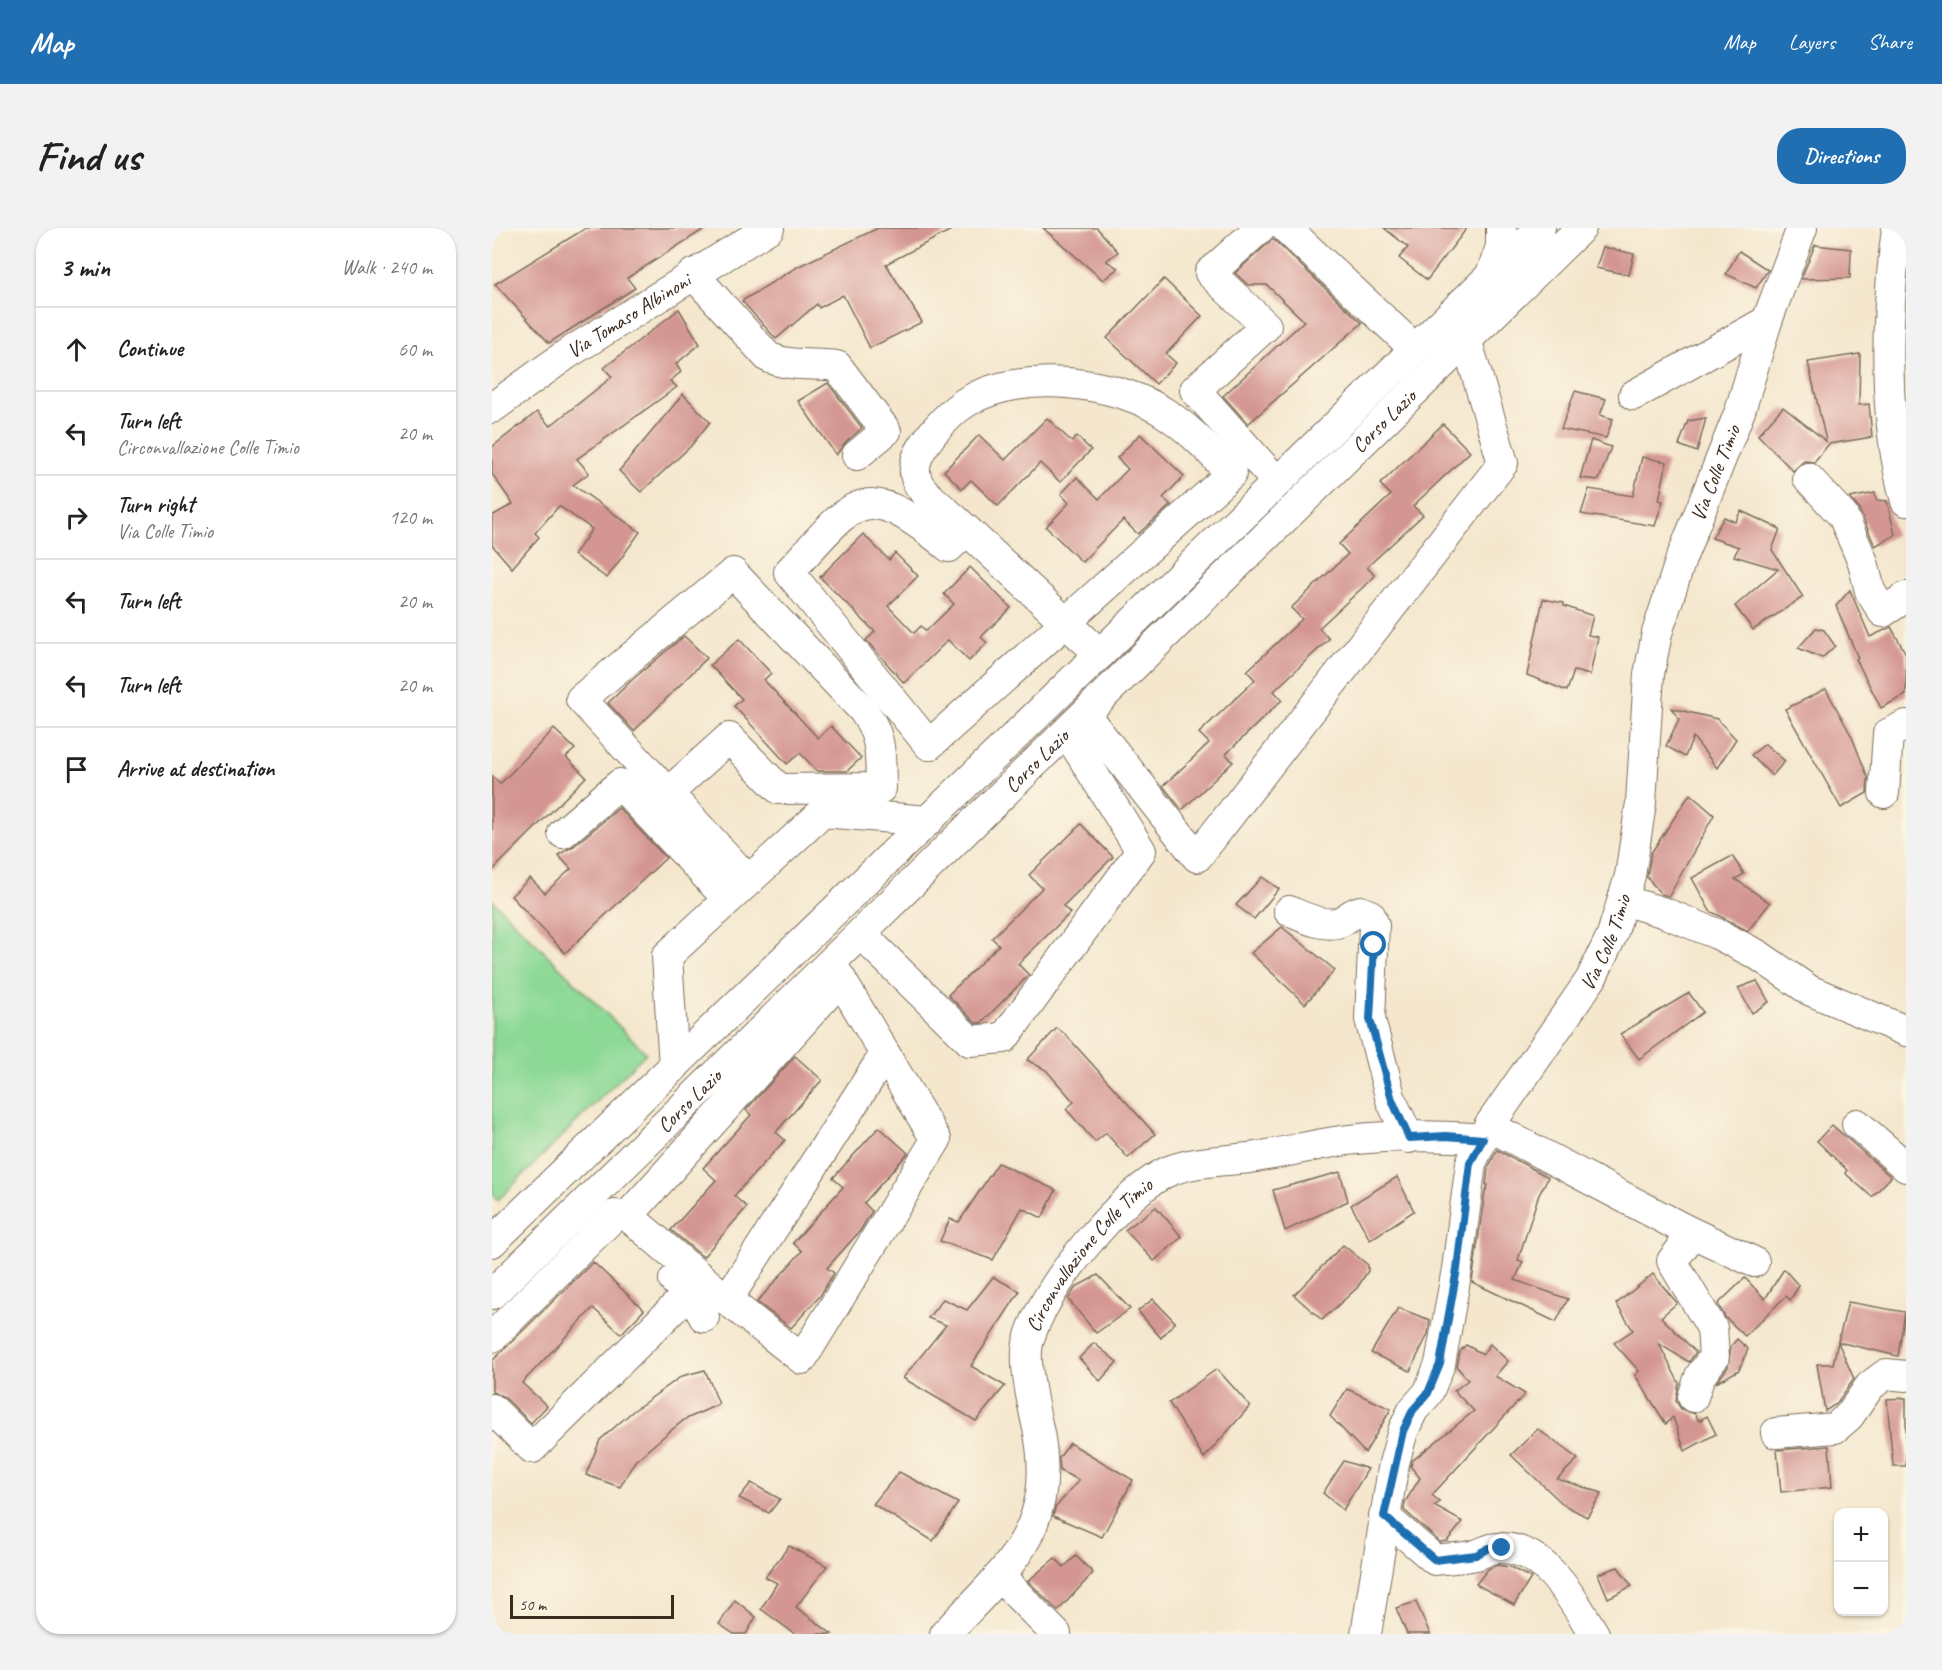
<!DOCTYPE html>
<meta charset="utf-8">
<style>
:root{--surface:#fff;--page:#f2f2f2;--text:#222;--muted:#767676;--line:#e0e0e0;--accent:#1f6fb2}
body{margin:0;font-family:Caveat,sans-serif;background:var(--page);color:var(--text)}
.controls{position:absolute;right:18px;bottom:18px;display:grid;overflow:hidden;border-radius:12px;box-shadow:0 2px 4px #0004}
.controls button{width:54px;height:54px;display:grid;place-items:center;padding:0;border:0;border-bottom:2px solid var(--line);background:var(--surface);color:var(--text);font:30px sans-serif}
.scale{position:absolute;left:18px;bottom:15px;width:164px;box-sizing:border-box;padding-left:6px;border:3px solid #3b2a1e;border-top:0;font-size:16px;line-height:21px;white-space:nowrap;color:#3b2a1e;-webkit-text-stroke:4px #fcf5e5;paint-order:stroke}
.stop{position:absolute;width:18px;height:18px;margin:-14px;border:4px solid #1f6fb2;border-radius:50%;background:#fff}
.stop.end{background:#1f6fb2;border-color:#fff;box-shadow:0 2px 6px #0008}
.list{margin:0;padding:0;list-style:none}
h2{display:flex;justify-content:space-between;align-items:center;height:78px;margin:0;padding:0 24px;font-size:26px}
h2 small{font-size:20px;font-weight:400;color:var(--muted)}
.list li{display:grid;grid-template-columns:39px 1fr auto;gap:18px;align-items:center;box-sizing:border-box;height:84px;padding:0 24px;border-top:2px solid var(--line)}
.list b{display:block;font-size:22px;white-space:nowrap}
.list p{margin:0;font-size:20px;white-space:nowrap;color:var(--muted)}
.list em{font-size:20px;font-style:normal;color:var(--muted)}
.icon{flex:none;width:33px;height:33px;fill:none;stroke:currentColor;stroke-width:2;stroke-linecap:round;stroke-linejoin:round}
.map{position:relative;flex:none;width:1414px;height:1406px;overflow:hidden;border-radius:24px}
header{display:flex;align-items:center;gap:36px;box-sizing:border-box;height:84px;padding:0 30px;background:var(--accent);color:#fff}
header strong{font-size:28px}
nav{display:flex;gap:33px;margin-inline-start:auto;font-size:21px}
.intro{display:flex;align-items:center;justify-content:space-between;box-sizing:border-box;height:144px;padding:0 36px}
h1{margin:0;font-size:42px}
.button{padding:15px 27px;border-radius:24px;background:var(--accent);color:#fff;font-size:21px;font-weight:700}
main{display:flex;gap:36px;padding:0 36px}
aside{flex:1;background:var(--surface);border-radius:24px;box-shadow:0 2px 4px #0004}
.map>svg:first-child{display:block}
</style>
<header>
<strong>Map</strong>
<nav><a>Map</a><a>Layers</a><a>Share</a></nav>
</header>
<div class="intro"><h1>Find us</h1><a class="button">Directions</a></div>
<main>
<aside>
<h2>3 min<small>Walk · 240 m</small></h2>
<ul class="list">
<li><svg class="icon" aria-label="ahead" viewBox="0 0 24 24"><path d="M12 20V5M6 11l6-6 6 6"/></svg><div><b>Continue</b></div><em>60 m</em></li>
<li><svg class="icon" aria-label="left" viewBox="0 0 24 24"><path d="M17 20v-9H6M10 6l-5 5 5 5"/></svg><div><b>Turn left</b><p>Circonvallazione Colle Timio</p></div><em>20 m</em></li>
<li><svg class="icon" aria-label="right" viewBox="0 0 24 24"><path d="M7 20v-9h11M14 6l5 5-5 5"/></svg><div><b>Turn right</b><p>Via Colle Timio</p></div><em>120 m</em></li>
<li><svg class="icon" aria-label="left" viewBox="0 0 24 24"><path d="M17 20v-9H6M10 6l-5 5 5 5"/></svg><div><b>Turn left</b></div><em>20 m</em></li>
<li><svg class="icon" aria-label="left" viewBox="0 0 24 24"><path d="M17 20v-9H6M10 6l-5 5 5 5"/></svg><div><b>Turn left</b></div><em>20 m</em></li>
<li><svg class="icon" aria-label="arrive" viewBox="0 0 24 24"><path d="M6 21V4h12l-3 4 3 4H6"/></svg><div><b>Arrive at destination</b></div></li>
</ul>
</aside>
<div class="map">
<svg width="1414" height="1406" viewBox="0 0 1414 1406">
<rect width="100%" height="100%" fill="#fcf5e5"/>
<filter id="ink" filterUnits="userSpaceOnUse"><feTurbulence type="fractalNoise" baseFrequency=".0167" numOctaves="2"/><feDisplacementMap in="SourceGraphic" scale="12" xChannelSelector="R" yChannelSelector="G"/><feConvolveMatrix kernelMatrix="1 2 1 2 8 2 1 2 1" color-interpolation-filters="sRGB"/></filter>
<filter id="wash" filterUnits="userSpaceOnUse"><feTurbulence type="fractalNoise" baseFrequency=".008" numOctaves="4" result="noise"/><feDisplacementMap in="SourceGraphic" scale="24" xChannelSelector="R" yChannelSelector="G"/><feGaussianBlur stdDeviation="1.35" result="paint"/><feColorMatrix in="noise" values="0 0 0 0 0 0 0 0 0 0 0 0 0 0 0 0 0 1.4 0 .05"/><feComposite in="paint" operator="in"/></filter>
<g filter="url(#wash)">
<rect width="100%" height="100%" fill="#f4e7cd"/>
<polygon fill="#8cd996" stroke="#64825a" stroke-width="1.5" points="0,672 154,825 6,972 0,966"/>
<g id="blocks">
<g fill="#d49693">
<polygon points="94,0 214,0 135,50 143,60 57,115 3,56"/>
<polygon points="386,0 463,0 394,36 430,94 378,120 351,67 327,80 325,76 284,111 250,73 305,39"/>
<polygon points="551,0 605,0 626,24 614,33 626,40 611,52"/>
<polygon points="892,0 975,0 935,52 907,30 916,19"/>
<polygon points="781,11 870,95 756,196 731,168 812,93 775,57 756,57 743,45"/>
<polygon points="1323,17 1359,21 1358,50 1309,51"/>
<polygon points="1111,19 1142,26 1137,47 1104,40"/>
<polygon points="1247,23 1276,42 1264,60 1234,46"/>
<polygon points="672,51 710,88 674,126 684,135 664,156 615,110"/>
<polygon points="187,81 208,116 184,136 189,144 178,153 185,159 85,231 97,245 81,257 148,304 115,350 82,327 100,301 67,278 43,305 47,309 20,340 0,317 0,288 21,276 0,246 0,219 45,184 58,198 120,149 112,140"/>
<polygon points="1368,126 1367,177 1377,176 1380,209 1337,216 1322,234 1312,233 1301,243 1266,207 1291,179 1334,213 1316,134"/>
<polygon points="336,155 370,200 354,214 344,227 306,173"/>
<polygon points="1083,163 1114,171 1108,187 1121,191 1114,210 1069,201"/>
<polygon points="191,166 218,194 198,219 149,264 127,243"/>
<polygon points="555,190 580,214 585,208 599,222 568,254 548,235 506,278 479,252 470,261 452,243 487,207 513,232"/>
<polygon points="1214,190 1205,224 1187,217 1196,193"/>
<polygon points="951,196 978,224 921,278 931,287 875,339 883,348 827,400 837,411 782,463 790,472 734,526 741,534 690,582 671,558 717,515 707,505 763,452 755,443 810,391 799,380 856,326 847,316 899,267 888,256"/>
<polygon points="648,206 692,248 671,270 679,277 646,306 631,292 590,334 554,299 577,275 569,266 585,249 607,271 636,241 625,230"/>
<polygon points="1099,212 1119,219 1107,252 1088,250"/>
<polygon points="1150,229 1175,234 1167,272 1171,273 1163,298 1089,286 1097,261 1141,268"/>
<polygon points="1383,265 1384,272 1395,273 1403,307 1383,318 1367,281 1358,270"/>
<polygon points="1249,283 1288,301 1280,322 1311,369 1261,402 1243,378 1286,341 1242,328 1247,319 1220,310 1232,289 1243,294"/>
<polygon points="371,306 397,332 403,325 426,348 396,378 422,405 429,398 434,403 462,376 452,366 478,339 519,380 489,409 495,415 477,433 456,412 412,455 374,412 383,404 328,349"/>
<polygon points="1358,362 1378,409 1399,399 1414,426 1414,467 1389,480 1364,431 1366,430 1344,378"/>
<polygon points="1051,371 1072,375 1072,378 1101,388 1096,407 1106,409 1098,447 1082,443 1075,463 1035,447"/>
<polygon points="1324,400 1332,402 1343,418 1330,430 1306,420"/>
<polygon points="192,408 215,430 142,503 116,475 141,451"/>
<polygon points="247,411 279,445 272,452 326,510 339,498 369,530 355,543 325,543 308,525 295,536 242,478 250,471 218,437"/>
<polygon points="1334,461 1360,509 1376,550 1375,565 1349,580 1293,481"/>
<polygon points="1179,480 1225,491 1244,511 1225,540 1201,509 1193,529 1174,518 1187,491"/>
<polygon points="62,501 83,521 74,529 94,549 0,643 0,548 8,556"/>
<polygon points="1273,516 1293,533 1280,548 1259,527"/>
<polygon points="1198,566 1222,587 1177,668 1169,666 1155,649 1159,625"/>
<polygon points="127,580 174,630 73,725 19,668 38,650 53,665 79,641 66,627 82,618"/>
<polygon points="589,596 621,629 571,678 578,685 526,736 537,747 489,795 484,795 456,767 507,717 500,710 550,660 537,647"/>
<polygon points="1240,628 1252,646 1243,651 1278,675 1256,703 1218,683 1200,650"/>
<polygon points="770,649 787,661 762,691 744,677"/>
<polygon points="790,699 843,742 813,776 759,725"/>
<polygon points="1265,753 1277,774 1260,785 1246,760"/>
<polygon points="1197,765 1211,784 1147,831 1128,806"/>
<polygon points="565,800 574,807 663,906 636,930 614,905 603,914 574,881 582,874 554,842 535,832"/>
<polygon points="303,828 330,852 284,904 293,912 242,968 255,979 211,1029 179,1002 224,952 211,940 259,887 254,882"/>
<polygon points="1340,897 1399,949 1380,969 1353,945 1355,942 1325,913"/>
<polygon points="387,899 416,925 372,975 380,983 368,1003 335,1040 342,1045 328,1068 299,1100 265,1074 310,1023 301,1015 351,959 341,950"/>
<polygon points="1005,922 1056,949 1046,969 1026,1032 1031,1034 1023,1052 1076,1071 1064,1094 980,1054 993,964 996,957 994,956 996,940"/>
<polygon points="506,935 564,962 550,990 530,980 501,1032 448,1013 458,991 467,994"/>
<polygon points="848,944 856,973 793,1003 781,962"/>
<polygon points="905,949 922,983 878,1012 859,977"/>
<polygon points="664,979 690,1009 662,1033 633,1002"/>
<polygon points="851,1017 876,1037 876,1043 865,1060 830,1092 802,1067"/>
<polygon points="101,1034 152,1082 129,1106 101,1080 30,1155 55,1178 39,1195 12,1169 0,1164 0,1133"/>
<polygon points="1292,1041 1307,1058 1298,1072 1294,1068 1253,1108 1233,1089 1226,1076 1253,1050 1273,1071"/>
<polygon points="1161,1046 1185,1075 1169,1089 1204,1124 1197,1134 1167,1116 1187,1155 1184,1173 1189,1181 1203,1186 1207,1193 1215,1188 1224,1206 1193,1223 1181,1189 1174,1196 1143,1147 1147,1143 1122,1115 1141,1102 1124,1076"/>
<polygon points="606,1047 638,1081 604,1105 576,1071 584,1059"/>
<polygon points="501,1049 528,1063 479,1138 513,1158 484,1193 411,1150 454,1097 436,1090 451,1071 475,1082"/>
<polygon points="661,1071 683,1094 669,1110 646,1083"/>
<polygon points="1356,1074 1413,1084 1406,1128 1346,1114"/>
<polygon points="906,1080 938,1092 936,1106 918,1143 879,1125"/>
<polygon points="1245,1111 1256,1121 1247,1142 1224,1155 1236,1139 1239,1118"/>
<polygon points="1346,1114 1362,1151 1344,1176 1333,1183 1325,1136 1341,1136"/>
<polygon points="602,1115 625,1134 608,1153 587,1130"/>
<polygon points="998,1116 1016,1133 1003,1148 1033,1166 940,1267 948,1274 942,1278 971,1294 955,1313 948,1314 912,1282 913,1274 928,1250 919,1239 920,1233 982,1183 962,1163 976,1152 965,1139 968,1123 974,1117 991,1126"/>
<polygon points="725,1141 758,1178 712,1230 677,1175"/>
<polygon points="213,1142 227,1176 192,1192 171,1209 143,1233 128,1259 94,1247 108,1212 141,1183 190,1148"/>
<polygon points="855,1161 899,1181 873,1225 838,1188"/>
<polygon points="1414,1170 1414,1238 1401,1238 1395,1171"/>
<polygon points="1046,1201 1086,1231 1065,1251 1110,1265 1095,1289 1072,1277 1019,1227"/>
<polygon points="578,1215 641,1252 610,1309 561,1288 563,1280 587,1252 568,1243 567,1230"/>
<polygon points="1337,1218 1340,1259 1289,1264 1285,1222"/>
<polygon points="852,1233 876,1241 851,1282 831,1265"/>
<polygon points="407,1244 466,1275 441,1313 381,1276"/>
<polygon points="259,1255 288,1271 277,1285 247,1270"/>
<polygon points="297,1318 335,1338 304,1379 340,1406 303,1406 269,1381 285,1355 273,1349"/>
<polygon points="584,1328 601,1345 566,1383 536,1353 563,1330 572,1339"/>
<polygon points="1005,1337 1018,1339 1039,1350 1022,1377 984,1356 996,1341"/>
<polygon points="1126,1339 1140,1358 1116,1370 1106,1346"/>
<polygon points="243,1372 264,1389 254,1406 242,1406 227,1396"/>
<polygon points="924,1374 938,1406 915,1406 904,1380"/>
</g>
</g>
</g>
<g filter="url(#ink)">
<use href="#blocks" fill-opacity="0" stroke="#7c6c5b" stroke-width="1.5"/>
<g fill="none" stroke-linecap="round" stroke-linejoin="round">
<g stroke="#7c6c5b" stroke-width="32">
<g id="minor">
<polyline points="768,0 718,45 774,98 703,162 785,254"/>
<polyline points="794,0 923,121"/>
<path d="M1405 0C1394 89 1390 186 1414 273"/>
<path d="M201 46 276 129C297 139 322 135 345 138L394 203 365 227"/>
<polyline points="999,46 1009,19 1009,0"/>
<polyline points="1142,167 1275,93"/>
<path id="s1" d="M0 180 75 126 277 0"/>
<polyline points="1316,250 1351,288 1371,334 1378,363 1391,384 1414,369"/>
<path d="M475 302 457 319C369 248 365 271 297 344L437 517 739 246C719 224 701 204 676 187 627 153 530 141 476 173 462 181 450 194 440 206 429 221 417 236 426 255 432 267 458 286 468 296 515 339 561 383 608 426"/>
<polyline points="593,487 705,629 1011,235 975,114"/>
<path d="M176 565 237 510 287 561 389 560C388 527 391 510 371 482L241 345 89 471 255 651"/>
<polyline points="1392,565 1396,506 1414,497"/>
<polyline points="71,605 128,556 235,670"/>
<polyline points="1131,672 1173,685 1225,706 1266,727 1317,762 1414,803"/>
<path d="M797 683C811 689 834 701 850 693 857 689 860 685 868 683L878 687 882 697 878 791 899 872 917 910"/>
<polyline points="369,706 478,813 512,810 649,623 575,504"/>
<polyline points="339,735 444,912 310,1131 235,1072 393,826"/>
<polyline points="182,839 175,728 331,584 436,593"/>
<polyline points="1365,896 1414,939"/>
<polyline points="997,898 1192,1001 1191,1019 1180,1033 1220,1100 1222,1129 1208,1148 1201,1169"/>
<polyline points="1192,1001 1262,1034"/>
<polyline points="0,1014 1048,0"/>
<polyline points="182,1052 208,1080 212,1089"/>
<path id="s2" d="M0 1066 1089 0"/>
<polyline points="235,1072 136,988 349,751"/>
<polyline points="0,1109 123,987"/>
<polyline points="0,1181 40,1220 196,1066"/>
<polyline points="1284,1205 1343,1200 1357,1188 1378,1158 1394,1146 1414,1148"/>
<path d="M892 1288 943 1332C956 1330 972 1330 984 1327 993 1324 997 1320 1006 1320 1053 1318 1081 1372 1102 1406"/>
<polyline points="507,1348 564,1406"/>
<path id="s3" d="M453 1406C514 1341 565 1303 547 1205 542 1182 531 1137 536 1115 548 1064 629 964 677 943 701 933 731 933 757 930 785 926 813 919 842 914 885 907 947 907 991 911"/>
<path id="s4" d="M874 1406 902 1235 911 1203 921 1182 936 1165 948 1136 965 1041 979 935 997 898 1099 751 1120 707 1138 648 1149 575 1157 446 1165 405 1189 331 1248 183 1275 93 1310 0"/>
</g>
</g>
<use href="#minor" stroke="#fff" stroke-width="30"/>
</g>
</g>
<g fill="none" stroke-linecap="round" stroke-linejoin="round" filter="url(#ink)">
<polyline stroke="#1f6fb2" stroke-width="8" points="882,717 878,791 900,872 917,910 954,908 991,911 978,935 965,1041 948,1136 936,1165 921,1182 911,1203 892,1288 943,1332 984,1327 997,1320 1010,1320"/>
</g>
<g text-anchor="middle" dominant-baseline="central" stroke-width="6" stroke-linejoin="round" paint-order="stroke">
<g font-size="21" fill="#3b2a1e" stroke="#fcf5e5">
<text stroke="none"><textPath href="#s1" startOffset="165">Via Tomaso Albinoni</textPath></text>
<text stroke="none"><textPath href="#s2" startOffset="1248">Corso Lazio</textPath></text>
<text stroke="none"><textPath href="#s4" startOffset="1233">Via Colle Timio</textPath></text>
<text stroke="none"><textPath href="#s2" startOffset="762">Corso Lazio</textPath></text>
<text stroke="none"><textPath href="#s4" startOffset="747">Via Colle Timio</textPath></text>
<text stroke="none"><textPath href="#s2" startOffset="276">Corso Lazio</textPath></text>
<text stroke="none"><textPath href="#s3" startOffset="434">Circonvallazione Colle Timio</textPath></text>
</g>
</g>
</svg>
<div class="controls">
<button>+</button>
<button>−</button>
</div>
<div class="scale">50 m</div>
<div class="stop" style="left:882px;top:717px"></div>
<div class="stop end" style="left:1010px;top:1320px"></div>
</div>
</main>
